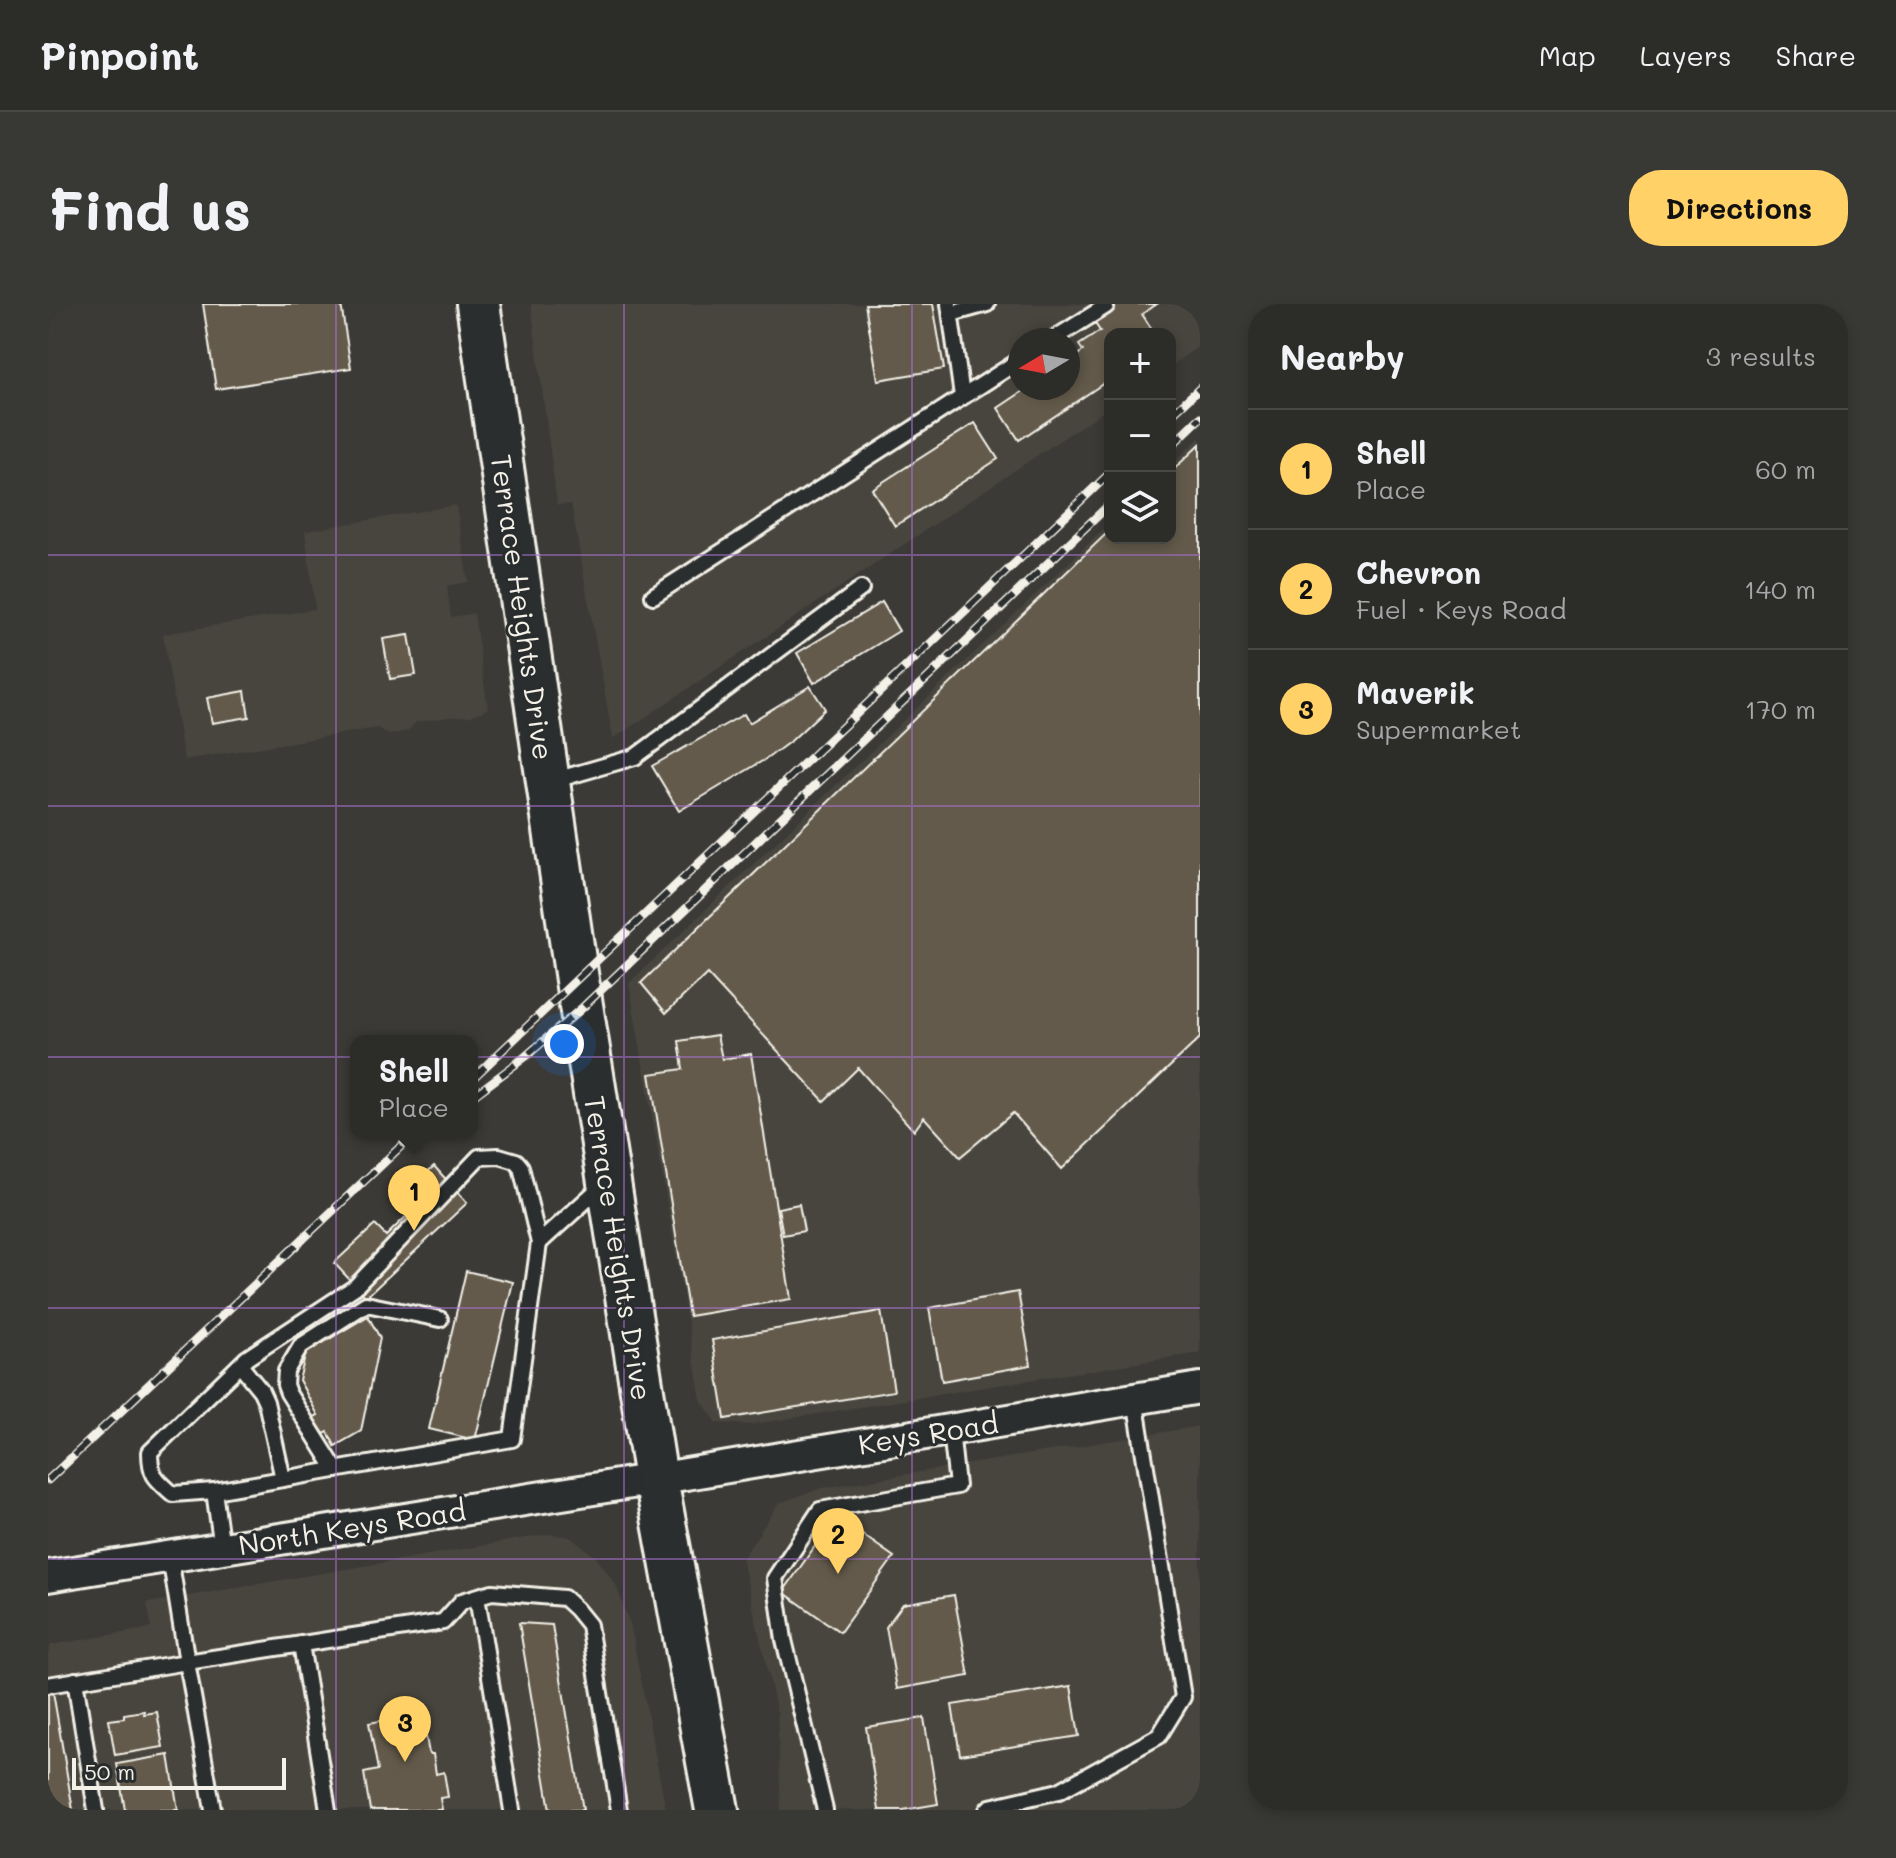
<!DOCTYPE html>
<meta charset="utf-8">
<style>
:root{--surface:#2c2c29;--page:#383835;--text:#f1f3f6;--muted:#a6a7a8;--line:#484846;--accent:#ffd166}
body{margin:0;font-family:Mali,sans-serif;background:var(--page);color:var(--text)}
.controls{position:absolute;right:24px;top:24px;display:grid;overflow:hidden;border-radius:16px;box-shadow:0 4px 12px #0003}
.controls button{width:72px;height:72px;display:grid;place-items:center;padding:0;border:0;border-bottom:2px solid var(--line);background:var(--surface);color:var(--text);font:40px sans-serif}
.compass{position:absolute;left:960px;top:24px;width:72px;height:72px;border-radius:50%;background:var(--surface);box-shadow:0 4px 12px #0003;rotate:260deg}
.scale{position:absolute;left:24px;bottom:20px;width:214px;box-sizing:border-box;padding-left:8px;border:4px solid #f4f1e8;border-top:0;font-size:22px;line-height:28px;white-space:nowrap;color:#f4f1e8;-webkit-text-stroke:6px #2a2d2e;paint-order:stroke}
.you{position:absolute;left:516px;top:740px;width:28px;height:28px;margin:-20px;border:6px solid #fff;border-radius:50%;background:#1a73e8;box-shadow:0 0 0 12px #1a73e833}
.badge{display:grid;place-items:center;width:52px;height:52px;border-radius:50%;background:var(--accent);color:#111;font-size:26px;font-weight:700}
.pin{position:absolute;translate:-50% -66px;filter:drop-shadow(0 2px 4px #0008)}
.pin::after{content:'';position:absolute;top:42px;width:28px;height:24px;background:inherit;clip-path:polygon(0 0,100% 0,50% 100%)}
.popup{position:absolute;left:302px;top:731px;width:128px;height:104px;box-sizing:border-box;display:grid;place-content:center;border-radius:16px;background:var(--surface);filter:drop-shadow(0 2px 6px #0005);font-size:26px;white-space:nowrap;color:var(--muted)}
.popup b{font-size:30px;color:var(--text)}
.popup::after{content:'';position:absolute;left:50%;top:100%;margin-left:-16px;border:16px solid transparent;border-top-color:var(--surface)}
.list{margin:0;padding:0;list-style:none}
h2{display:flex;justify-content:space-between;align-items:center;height:104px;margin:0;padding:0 32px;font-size:34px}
h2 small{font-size:26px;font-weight:400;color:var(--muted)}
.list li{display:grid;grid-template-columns:52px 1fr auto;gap:24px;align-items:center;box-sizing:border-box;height:120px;padding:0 32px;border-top:2px solid var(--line)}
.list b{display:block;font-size:30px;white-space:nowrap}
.list p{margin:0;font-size:26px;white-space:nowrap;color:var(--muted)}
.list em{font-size:26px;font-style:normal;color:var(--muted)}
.icon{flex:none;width:44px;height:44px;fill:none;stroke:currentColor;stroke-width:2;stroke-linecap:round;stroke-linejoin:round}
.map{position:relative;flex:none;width:1152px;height:1506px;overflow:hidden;border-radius:32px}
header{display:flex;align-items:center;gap:48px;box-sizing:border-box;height:112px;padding:0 40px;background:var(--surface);border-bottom:2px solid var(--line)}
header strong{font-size:38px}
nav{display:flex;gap:44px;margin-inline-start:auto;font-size:28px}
.intro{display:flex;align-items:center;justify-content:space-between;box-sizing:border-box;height:192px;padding:0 48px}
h1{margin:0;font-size:56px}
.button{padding:20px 36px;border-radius:32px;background:var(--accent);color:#111;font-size:28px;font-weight:700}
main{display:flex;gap:48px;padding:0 48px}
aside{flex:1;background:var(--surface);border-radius:32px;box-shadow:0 4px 12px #0003}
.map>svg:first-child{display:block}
</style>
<header>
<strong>Pinpoint</strong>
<nav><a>Map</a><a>Layers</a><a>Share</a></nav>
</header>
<div class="intro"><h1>Find us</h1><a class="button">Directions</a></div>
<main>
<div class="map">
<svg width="1152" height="1506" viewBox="0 0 1152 1506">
<rect width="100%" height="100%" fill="#3b3a37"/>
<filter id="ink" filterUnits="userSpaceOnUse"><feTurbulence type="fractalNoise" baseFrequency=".0125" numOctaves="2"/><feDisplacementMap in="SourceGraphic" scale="16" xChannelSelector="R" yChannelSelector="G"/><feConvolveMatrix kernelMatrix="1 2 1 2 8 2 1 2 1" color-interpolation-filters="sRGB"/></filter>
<g filter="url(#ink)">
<g fill="#47443d" fill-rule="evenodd">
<path d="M483 0H1152V41L1122 63V30H1062V103L565 435 523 200 509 201ZM972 36H1020V84H972Z"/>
<polygon points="1152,133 1152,1049 700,1121 669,1119 653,1096 581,679 1062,219 1062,234 1122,234 1122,162"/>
<polygon points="408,201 420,278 399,282 403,313 426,309 440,405 423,412 402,413 368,418 360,427 341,431 329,424 136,456 115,330 267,305 257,227"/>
<polygon points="1152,1122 1152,1506 733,1506 729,1409 694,1255 731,1199 774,1184"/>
<polygon points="501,1230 522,1233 548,1253 568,1281 583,1323 618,1506 0,1506 0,1350 3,1341 103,1324 99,1299"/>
</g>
<g fill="#635a4b" stroke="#f4f1e8" stroke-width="2">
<polygon points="155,0 293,0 303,64 168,85"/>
<polygon points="817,0 885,0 896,65 830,76"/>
<polygon points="1065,0 1109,0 1094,10 1107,30 1062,30 1062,75 971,136 950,104 980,84 1020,84 1020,58 1035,47 1031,41 1052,27 1046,18 1067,4"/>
<polygon points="927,119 950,155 847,222 824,185"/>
<polygon points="1152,140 1152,734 1014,865 965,809 912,853 876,813 866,827 810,764 776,797 659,670 618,709 593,679 1062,226 1062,234 1122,234 1122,169"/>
<polygon points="834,298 851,327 766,379 749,349"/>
<polygon points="361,331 368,371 342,375 335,335"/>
<polygon points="762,382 777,405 744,436 721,453 631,507 604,462 696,410 701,419"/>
<polygon points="197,387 201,413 164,419 159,394"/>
<polygon points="669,731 674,755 703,750 743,995 641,1012 602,770 635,765 631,737"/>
<polygon points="386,862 419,899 318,993 286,959 327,921 338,932 371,900 359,887"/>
<polygon points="751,900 756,927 735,931 730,904"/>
<polygon points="418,967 465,978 427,1136 381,1125"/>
<polygon points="970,988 983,1061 894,1077 881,1004"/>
<polygon points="833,1007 846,1087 677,1115 664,1036"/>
<polygon points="320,1012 332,1034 313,1127 287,1142 280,1128 272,1132 263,1115 270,1111 251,1076 258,1049"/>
<polygon points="788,1212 846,1253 792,1328 735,1288"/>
<polygon points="906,1291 921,1372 849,1385 838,1323 855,1300"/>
<polygon points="471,1319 504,1321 535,1506 502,1506"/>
<polygon points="1023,1382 1031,1432 912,1451 904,1401"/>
<polygon points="5,1388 25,1506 0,1506 0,1389"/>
<polygon points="96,1407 96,1410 109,1408 115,1443 67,1451 61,1416 76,1414 76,1410"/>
<polygon points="374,1409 381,1450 385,1450 388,1470 396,1468 400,1493 392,1494 394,1506 322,1506 316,1469 330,1466 321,1419"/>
<polygon points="876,1414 890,1500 855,1506 831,1506 818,1423"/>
<polygon points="121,1451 130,1506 77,1506 69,1460"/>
</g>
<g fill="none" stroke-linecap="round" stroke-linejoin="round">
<g stroke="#f4f1e8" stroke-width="20">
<g id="service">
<polyline points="901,0 914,92"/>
<polyline points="903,10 939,0"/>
<polyline points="1004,36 1058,2 1058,0"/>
<polyline points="605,292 972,56"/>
<polyline points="504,477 587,453 813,285"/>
<path d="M451 852 468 857 473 863 491 939 464 1135 166 1187 125 1190C108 1175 102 1172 102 1148L199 1054 307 983 431 853Z"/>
<polyline points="491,939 556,880"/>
<polyline points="192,1061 213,1087 218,1098 235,1175"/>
<polyline points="288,1166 240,1089 237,1081 238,1067 253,1042 318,1000 392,1015"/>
<polyline points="166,1187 174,1244"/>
<polyline points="429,1293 464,1506"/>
<polyline points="253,1340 280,1506"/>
<polyline points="27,1376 48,1506"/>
<polyline points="0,1381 139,1358 122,1253"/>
<polyline points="165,1506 139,1358 395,1318 414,1297 444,1288 516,1294 528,1305 541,1321 571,1506"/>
<polyline points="777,1506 736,1336 727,1274 772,1206 909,1182 903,1126"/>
<polyline points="939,1506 942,1503 1011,1487 1111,1432 1135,1393 1087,1095"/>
</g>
</g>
<g stroke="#f4f1e8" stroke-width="36">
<polyline id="minor" points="0,1272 608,1175 1152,1084"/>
</g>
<g stroke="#f4f1e8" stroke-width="48">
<polyline id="secondary" points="430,0 529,676 608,1175 669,1506"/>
</g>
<use href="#service" stroke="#2a2d2e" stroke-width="14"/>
<use href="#minor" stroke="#2a2d2e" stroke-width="30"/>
<use href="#secondary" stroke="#2a2d2e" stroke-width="42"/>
<g stroke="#f4f1e8" stroke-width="9">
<g id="rail">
<polyline points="1122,112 1152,84"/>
<polyline points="1122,143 1152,114"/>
<polyline points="424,775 1062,169"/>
<polyline points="424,793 477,753 533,705 1062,200"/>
<polyline points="0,1176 367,829"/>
</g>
</g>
<use href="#rail" stroke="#2a2d2e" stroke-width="6" stroke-dasharray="18" stroke-linecap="butt"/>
</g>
</g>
<path fill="none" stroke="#a571cd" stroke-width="2" stroke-opacity="0.55" d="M288 0V1506M576 0V1506M864 0V1506M0 251H1152M0 502H1152M0 753H1152M0 1004H1152M0 1255H1152"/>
<g text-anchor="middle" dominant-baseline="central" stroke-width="6" stroke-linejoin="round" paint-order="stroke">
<g font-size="28" fill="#f4f1e8" stroke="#2a2d2e">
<text transform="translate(475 303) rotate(82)">Terrace Heights Drive</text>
<text transform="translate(571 944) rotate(81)">Terrace Heights Drive</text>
<text transform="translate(880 1129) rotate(-9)">Keys Road</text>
<text transform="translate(304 1223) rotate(-9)">North Keys Road</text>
</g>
</g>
</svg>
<div class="controls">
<button>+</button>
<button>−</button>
<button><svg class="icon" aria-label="layers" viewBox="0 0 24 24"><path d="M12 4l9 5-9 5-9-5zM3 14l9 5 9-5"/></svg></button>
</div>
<svg class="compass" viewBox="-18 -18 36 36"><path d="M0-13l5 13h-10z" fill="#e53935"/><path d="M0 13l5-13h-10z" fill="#a6a7a8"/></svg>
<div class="scale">50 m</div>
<div class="you"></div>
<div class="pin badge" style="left:366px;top:927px">1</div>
<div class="popup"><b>Shell</b>Place</div>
<div class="pin badge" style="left:790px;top:1270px">2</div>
<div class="pin badge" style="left:357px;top:1458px">3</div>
</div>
<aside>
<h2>Nearby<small>3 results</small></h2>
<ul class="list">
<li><span class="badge">1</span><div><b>Shell</b><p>Place</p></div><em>60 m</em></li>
<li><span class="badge">2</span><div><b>Chevron</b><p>Fuel · Keys Road</p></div><em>140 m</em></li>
<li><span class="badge">3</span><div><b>Maverik</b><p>Supermarket</p></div><em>170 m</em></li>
</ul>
</aside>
</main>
